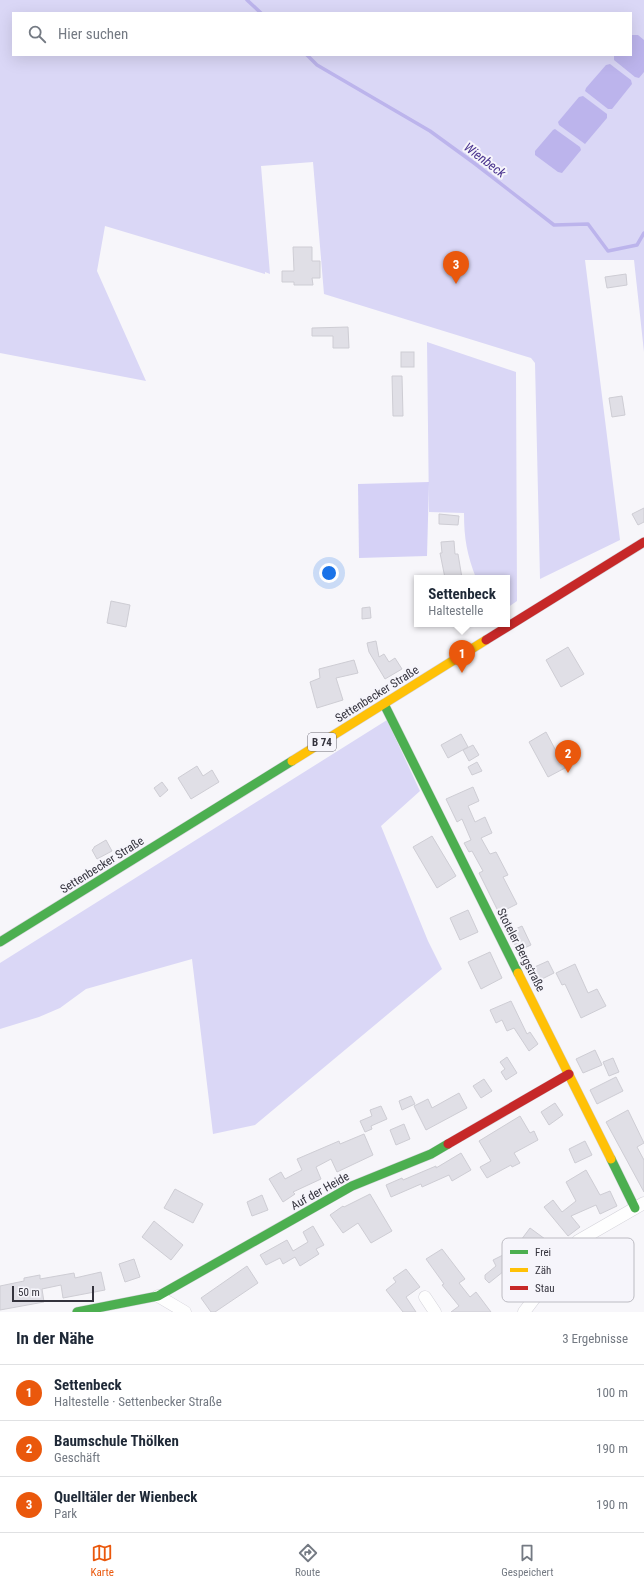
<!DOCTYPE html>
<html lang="de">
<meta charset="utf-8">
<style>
:root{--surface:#fff;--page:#f2f2f3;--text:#1f2937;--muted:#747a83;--line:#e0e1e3;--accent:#ea580c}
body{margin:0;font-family:"Roboto Condensed",sans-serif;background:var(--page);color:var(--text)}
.scale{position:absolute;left:12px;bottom:10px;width:82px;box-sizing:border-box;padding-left:4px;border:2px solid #34333d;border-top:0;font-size:11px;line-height:14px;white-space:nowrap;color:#34333d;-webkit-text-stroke:3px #f6f5fb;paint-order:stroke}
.you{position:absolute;left:329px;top:573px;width:14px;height:14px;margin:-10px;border:3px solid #fff;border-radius:50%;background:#1a73e8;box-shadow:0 0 0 6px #1a73e833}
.badge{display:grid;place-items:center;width:26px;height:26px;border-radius:50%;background:var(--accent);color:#fff;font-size:13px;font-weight:700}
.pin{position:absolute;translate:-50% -33px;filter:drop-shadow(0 1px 2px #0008)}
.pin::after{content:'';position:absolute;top:21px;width:14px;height:12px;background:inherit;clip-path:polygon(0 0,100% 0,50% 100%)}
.popup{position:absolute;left:414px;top:575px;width:96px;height:52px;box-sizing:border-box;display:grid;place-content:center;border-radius:0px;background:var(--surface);filter:drop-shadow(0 1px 3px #0005);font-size:13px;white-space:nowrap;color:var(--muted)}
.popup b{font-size:15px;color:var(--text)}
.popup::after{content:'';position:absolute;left:50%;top:100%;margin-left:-8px;border:8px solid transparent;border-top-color:var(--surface)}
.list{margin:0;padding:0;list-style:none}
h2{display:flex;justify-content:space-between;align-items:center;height:52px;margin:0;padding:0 16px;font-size:17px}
h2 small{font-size:13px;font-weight:400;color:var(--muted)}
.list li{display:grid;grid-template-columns:26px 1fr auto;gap:12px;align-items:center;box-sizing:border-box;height:56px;padding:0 16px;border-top:1px solid var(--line)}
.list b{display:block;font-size:15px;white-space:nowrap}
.list p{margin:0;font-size:13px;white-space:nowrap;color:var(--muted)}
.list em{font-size:13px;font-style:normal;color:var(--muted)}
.icon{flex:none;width:22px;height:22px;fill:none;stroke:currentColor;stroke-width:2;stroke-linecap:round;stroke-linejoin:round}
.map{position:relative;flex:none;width:644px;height:1312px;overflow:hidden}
.search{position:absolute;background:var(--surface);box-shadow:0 4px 16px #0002;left:12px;right:12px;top:12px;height:44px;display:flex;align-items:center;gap:10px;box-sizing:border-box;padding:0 14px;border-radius:0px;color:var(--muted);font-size:15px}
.sheet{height:220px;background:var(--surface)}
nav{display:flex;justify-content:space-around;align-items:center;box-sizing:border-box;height:56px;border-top:1px solid var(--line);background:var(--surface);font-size:11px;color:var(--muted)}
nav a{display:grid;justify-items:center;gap:2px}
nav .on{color:var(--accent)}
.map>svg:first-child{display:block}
</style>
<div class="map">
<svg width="644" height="1312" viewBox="0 0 644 1312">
<rect width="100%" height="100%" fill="#f7f6fa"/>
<g fill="#dad7f6" fill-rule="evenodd">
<path d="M0 0H644V352L634 260H585L620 540 540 579 535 363 531 358 324 294 313 162 261 166 270 274 265 272V274L105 226 97 271 146 381 0 353ZM13 13H631V55H13Z"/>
<path d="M427 342 516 372 517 601 507 608V578H476C467 554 464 539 464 513L429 512Z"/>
<polygon points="387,720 420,791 381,826 428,941 442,969 255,1125 213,1134 192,959 86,989 60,1008 39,1017 0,1029 0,963"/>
</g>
<polygon fill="#d5d1f6" points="429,482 427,556 359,558 358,484"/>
<g fill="#bcb4ec">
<polygon points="631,35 638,35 644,40 644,72 639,78 635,77 614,60 614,55 631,55"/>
<polygon points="610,64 631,80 632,84 612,109 608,109 585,91 586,88 606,65"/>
<polygon points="583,96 607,114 607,118 585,144 559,125 558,122 579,97"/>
<polygon points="555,129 580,147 581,150 562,173 558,172 535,155 535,151 553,130"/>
</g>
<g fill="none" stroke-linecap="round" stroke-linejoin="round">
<g stroke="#bcb4ec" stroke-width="3.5">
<polyline points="247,0 261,13"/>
<polyline points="307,55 317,65 430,131 474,163 554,225 588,224 608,251 637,245 644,233"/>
</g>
</g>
<g fill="#e0dfe6" stroke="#cecdd4">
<polygon points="293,247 312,247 312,261 320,261 320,278 312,278 313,285 294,285 294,282 282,282 282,271 294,271"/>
<polygon points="626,274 627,285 607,288 605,277"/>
<polygon points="348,327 349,348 333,348 333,336 312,336 312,328"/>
<rect x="401" y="352" width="13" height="15"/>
<polygon points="392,376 402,376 403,416 393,416"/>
<polygon points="622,396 625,415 612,417 609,398"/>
<polygon points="644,508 644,522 638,525 632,514"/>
<polygon points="439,514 459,516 458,525 439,524"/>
<polygon points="454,541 455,554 458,554 462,578 445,578 440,553 442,553 441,542"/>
<polygon points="111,601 130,605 126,627 107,623"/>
<polygon points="370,607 371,618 362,619 362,608"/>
<polygon points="376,641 379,657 384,654 389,662 395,658 402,669 385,679 369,652 367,643"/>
<polygon points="568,647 584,674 561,687 546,660"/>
<polygon points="354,660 358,673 336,678 343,700 317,708 310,682 320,678 319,669"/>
<polygon points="546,732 565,768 548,777 529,742"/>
<polygon points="461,734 468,747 448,758 441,745"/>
<polygon points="473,745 479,755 469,761 463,750"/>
<polygon points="477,762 482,771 472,775 468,767"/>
<polygon points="197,766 203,776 212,770 219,782 191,799 178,778"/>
<polygon points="162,782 168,790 160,797 154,788"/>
<polygon points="473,787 479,801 468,806 475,822 485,817 492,833 481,838 490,854 496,852 508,875 503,877 517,904 499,913 479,873 483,871 472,851 469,852 464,843 471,840 462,819 457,822 446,799"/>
<polygon points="432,836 456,876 437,888 413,847"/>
<polygon points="106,840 112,851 97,859 92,850 94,848 94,847"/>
<polygon points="468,910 478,932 460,940 450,918"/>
<polygon points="522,926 531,945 518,951 509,932"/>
<polygon points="490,952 502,978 481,989 468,962"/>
<polygon points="548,961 554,973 534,983 528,970"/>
<polygon points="575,964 588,993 597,989 606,1006 581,1018 565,984 562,985 556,973"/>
<polygon points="511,1001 527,1034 530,1032 538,1044 529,1051 514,1028 507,1031 502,1020 496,1023 490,1010"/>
<polygon points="595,1050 602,1065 583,1073 576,1059"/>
<polygon points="507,1057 517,1073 506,1080 501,1072 505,1069 500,1062"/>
<polygon points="613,1058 619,1072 609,1076 603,1062"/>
<polygon points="616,1077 623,1091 597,1104 590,1090"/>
<polygon points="484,1079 492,1091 481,1098 473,1086"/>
<polygon points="459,1093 467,1108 426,1130 414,1106 428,1099 432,1108"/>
<polygon points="411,1096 415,1104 402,1110 399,1101"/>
<polygon points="555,1103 563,1115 549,1125 541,1112"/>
<polygon points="381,1106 387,1119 371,1126 372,1129 365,1132 360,1121 372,1116 370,1110"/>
<polygon points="628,1110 644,1143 637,1147 644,1160 644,1192 606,1122"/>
<polygon points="520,1116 530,1133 534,1131 538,1140 514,1153 520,1163 512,1167 511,1165 487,1178 480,1167 491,1161 479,1141"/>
<polygon points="404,1124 410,1139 396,1145 390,1130"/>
<polygon points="364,1134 373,1155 337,1172 331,1159 316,1167 321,1179 293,1192 295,1194 283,1202 269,1179 281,1172 285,1179 302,1170 297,1159 339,1141 340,1144"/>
<polygon points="585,1141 592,1155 575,1163 569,1149"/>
<polygon points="461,1153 471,1170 452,1181 449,1175 422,1187 421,1184 391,1197 386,1185 402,1178 403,1180 436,1166 436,1168"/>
<polygon points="586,1170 600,1195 610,1191 617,1206 600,1214 596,1205 571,1216 580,1227 568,1236 544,1207 553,1200 562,1212 576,1201 566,1182"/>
<polygon points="175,1189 203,1204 193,1223 164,1208"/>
<polygon points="370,1194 392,1231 371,1243 358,1223 343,1233 330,1215 343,1206 344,1207"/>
<polygon points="262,1195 268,1210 252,1216 247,1202"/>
<polygon points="154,1221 183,1245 171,1260 142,1237"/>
<polygon points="313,1226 324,1245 316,1249 319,1254 300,1266 295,1257 283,1264 280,1258 266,1265 260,1255 287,1240 293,1251 308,1242 303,1232"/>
<polygon points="530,1228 556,1247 523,1297 508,1287 540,1241 532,1248 521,1240"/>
<polygon points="442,1249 465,1279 459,1283 470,1297 476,1292 491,1312 451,1312 459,1306 442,1285 444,1284 426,1259"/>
<polygon points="503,1255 509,1267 489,1283 485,1279 485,1275 496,1266 493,1260"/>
<polygon points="134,1259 140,1277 125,1282 119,1264"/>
<polygon points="247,1266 258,1283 215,1312 211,1312 201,1298"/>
<polygon points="406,1269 420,1287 406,1297 416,1312 403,1312 386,1290 396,1282 393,1278"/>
<polygon points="101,1272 105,1290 63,1298 61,1285 42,1289 44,1302 0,1310 0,1286 24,1281 24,1278 40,1275 40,1279 74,1273 75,1278"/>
</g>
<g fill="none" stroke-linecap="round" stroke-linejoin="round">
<g stroke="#d3d2d9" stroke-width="13">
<g id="street">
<polyline points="158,1296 185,1312"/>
<polyline points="425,1297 435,1312"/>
<polyline points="524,1312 578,1241 644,1203"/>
</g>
</g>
<g stroke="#d3d2d9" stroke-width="10">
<g id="fast">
<polyline points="384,704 518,973"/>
<polyline points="0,942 292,761"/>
<polyline points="611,1159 635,1208"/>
<polyline points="77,1312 158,1296 352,1186 431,1154 448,1144"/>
</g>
</g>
<g stroke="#d3d2d9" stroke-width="10">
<g id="slow">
<polyline points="292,761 486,640"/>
<polyline points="518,973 611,1159"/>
</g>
</g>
<g stroke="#d3d2d9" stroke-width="10">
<g id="jam">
<polyline points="486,640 644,542"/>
<polyline points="448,1144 569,1074"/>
</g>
</g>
<use href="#street" stroke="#fefefe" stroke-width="12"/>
<use href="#fast" stroke="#4caf50" stroke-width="9"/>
<use href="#slow" stroke="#ffc107" stroke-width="9"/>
<use href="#jam" stroke="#c62828" stroke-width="9"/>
</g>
<g text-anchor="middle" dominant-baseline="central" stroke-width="4" stroke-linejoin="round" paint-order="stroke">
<rect fill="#f6f5fb" stroke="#6e6d76" stroke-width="1" x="308" y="733" width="28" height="18" rx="3"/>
<g font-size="11" font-weight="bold" fill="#34333d">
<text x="322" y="742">B 74</text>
</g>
<g font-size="12" fill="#34333d" stroke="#f6f5fb">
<text transform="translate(377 694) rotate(-32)">Settenbecker Straße</text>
<text transform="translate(102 865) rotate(-32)">Settenbecker Straße</text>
<text transform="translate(521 950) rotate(63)">Stoteler Bergstraße</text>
<text transform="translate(320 1191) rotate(-29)">Auf der Heide</text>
</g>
<g font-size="13" font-style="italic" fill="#49328e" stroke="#f6f5fb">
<text transform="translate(485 160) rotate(37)">Wienbeck</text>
</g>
</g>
<rect x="502" y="1238" width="132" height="64" rx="6" fill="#f6f5fb" stroke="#bcbbc2" stroke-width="1"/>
<rect x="510" y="1250" width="18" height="4" fill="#4caf50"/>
<rect x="510" y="1268" width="18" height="4" fill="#ffc107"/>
<rect x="510" y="1286" width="18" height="4" fill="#c62828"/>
<g font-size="11" fill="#34333d">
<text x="535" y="1256">Frei</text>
<text x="535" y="1274">Zäh</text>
<text x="535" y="1292">Stau</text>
</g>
</svg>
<div class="scale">50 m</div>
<div class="you"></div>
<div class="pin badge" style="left:462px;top:673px">1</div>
<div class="popup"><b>Settenbeck</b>Haltestelle</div>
<div class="pin badge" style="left:568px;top:773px">2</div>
<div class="pin badge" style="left:456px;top:284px">3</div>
<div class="search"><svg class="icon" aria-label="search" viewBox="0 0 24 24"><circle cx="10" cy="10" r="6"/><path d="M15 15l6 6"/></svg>Hier suchen</div>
</div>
<section class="sheet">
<h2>In der Nähe<small>3 Ergebnisse</small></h2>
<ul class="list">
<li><span class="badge">1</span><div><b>Settenbeck</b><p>Haltestelle · Settenbecker Straße</p></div><em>100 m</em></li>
<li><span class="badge">2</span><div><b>Baumschule Thölken</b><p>Geschäft</p></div><em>190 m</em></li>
<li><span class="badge">3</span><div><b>Quelltäler der Wienbeck</b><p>Park</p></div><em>190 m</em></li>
</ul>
</section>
<nav>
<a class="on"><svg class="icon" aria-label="map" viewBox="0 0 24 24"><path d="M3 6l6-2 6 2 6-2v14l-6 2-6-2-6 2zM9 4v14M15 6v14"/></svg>Karte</a>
<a><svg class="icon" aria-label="directions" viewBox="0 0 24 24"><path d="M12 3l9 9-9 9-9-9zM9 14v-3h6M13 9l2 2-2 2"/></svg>Route</a>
<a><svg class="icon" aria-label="saved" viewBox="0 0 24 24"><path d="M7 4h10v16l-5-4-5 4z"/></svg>Gespeichert</a>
</nav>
